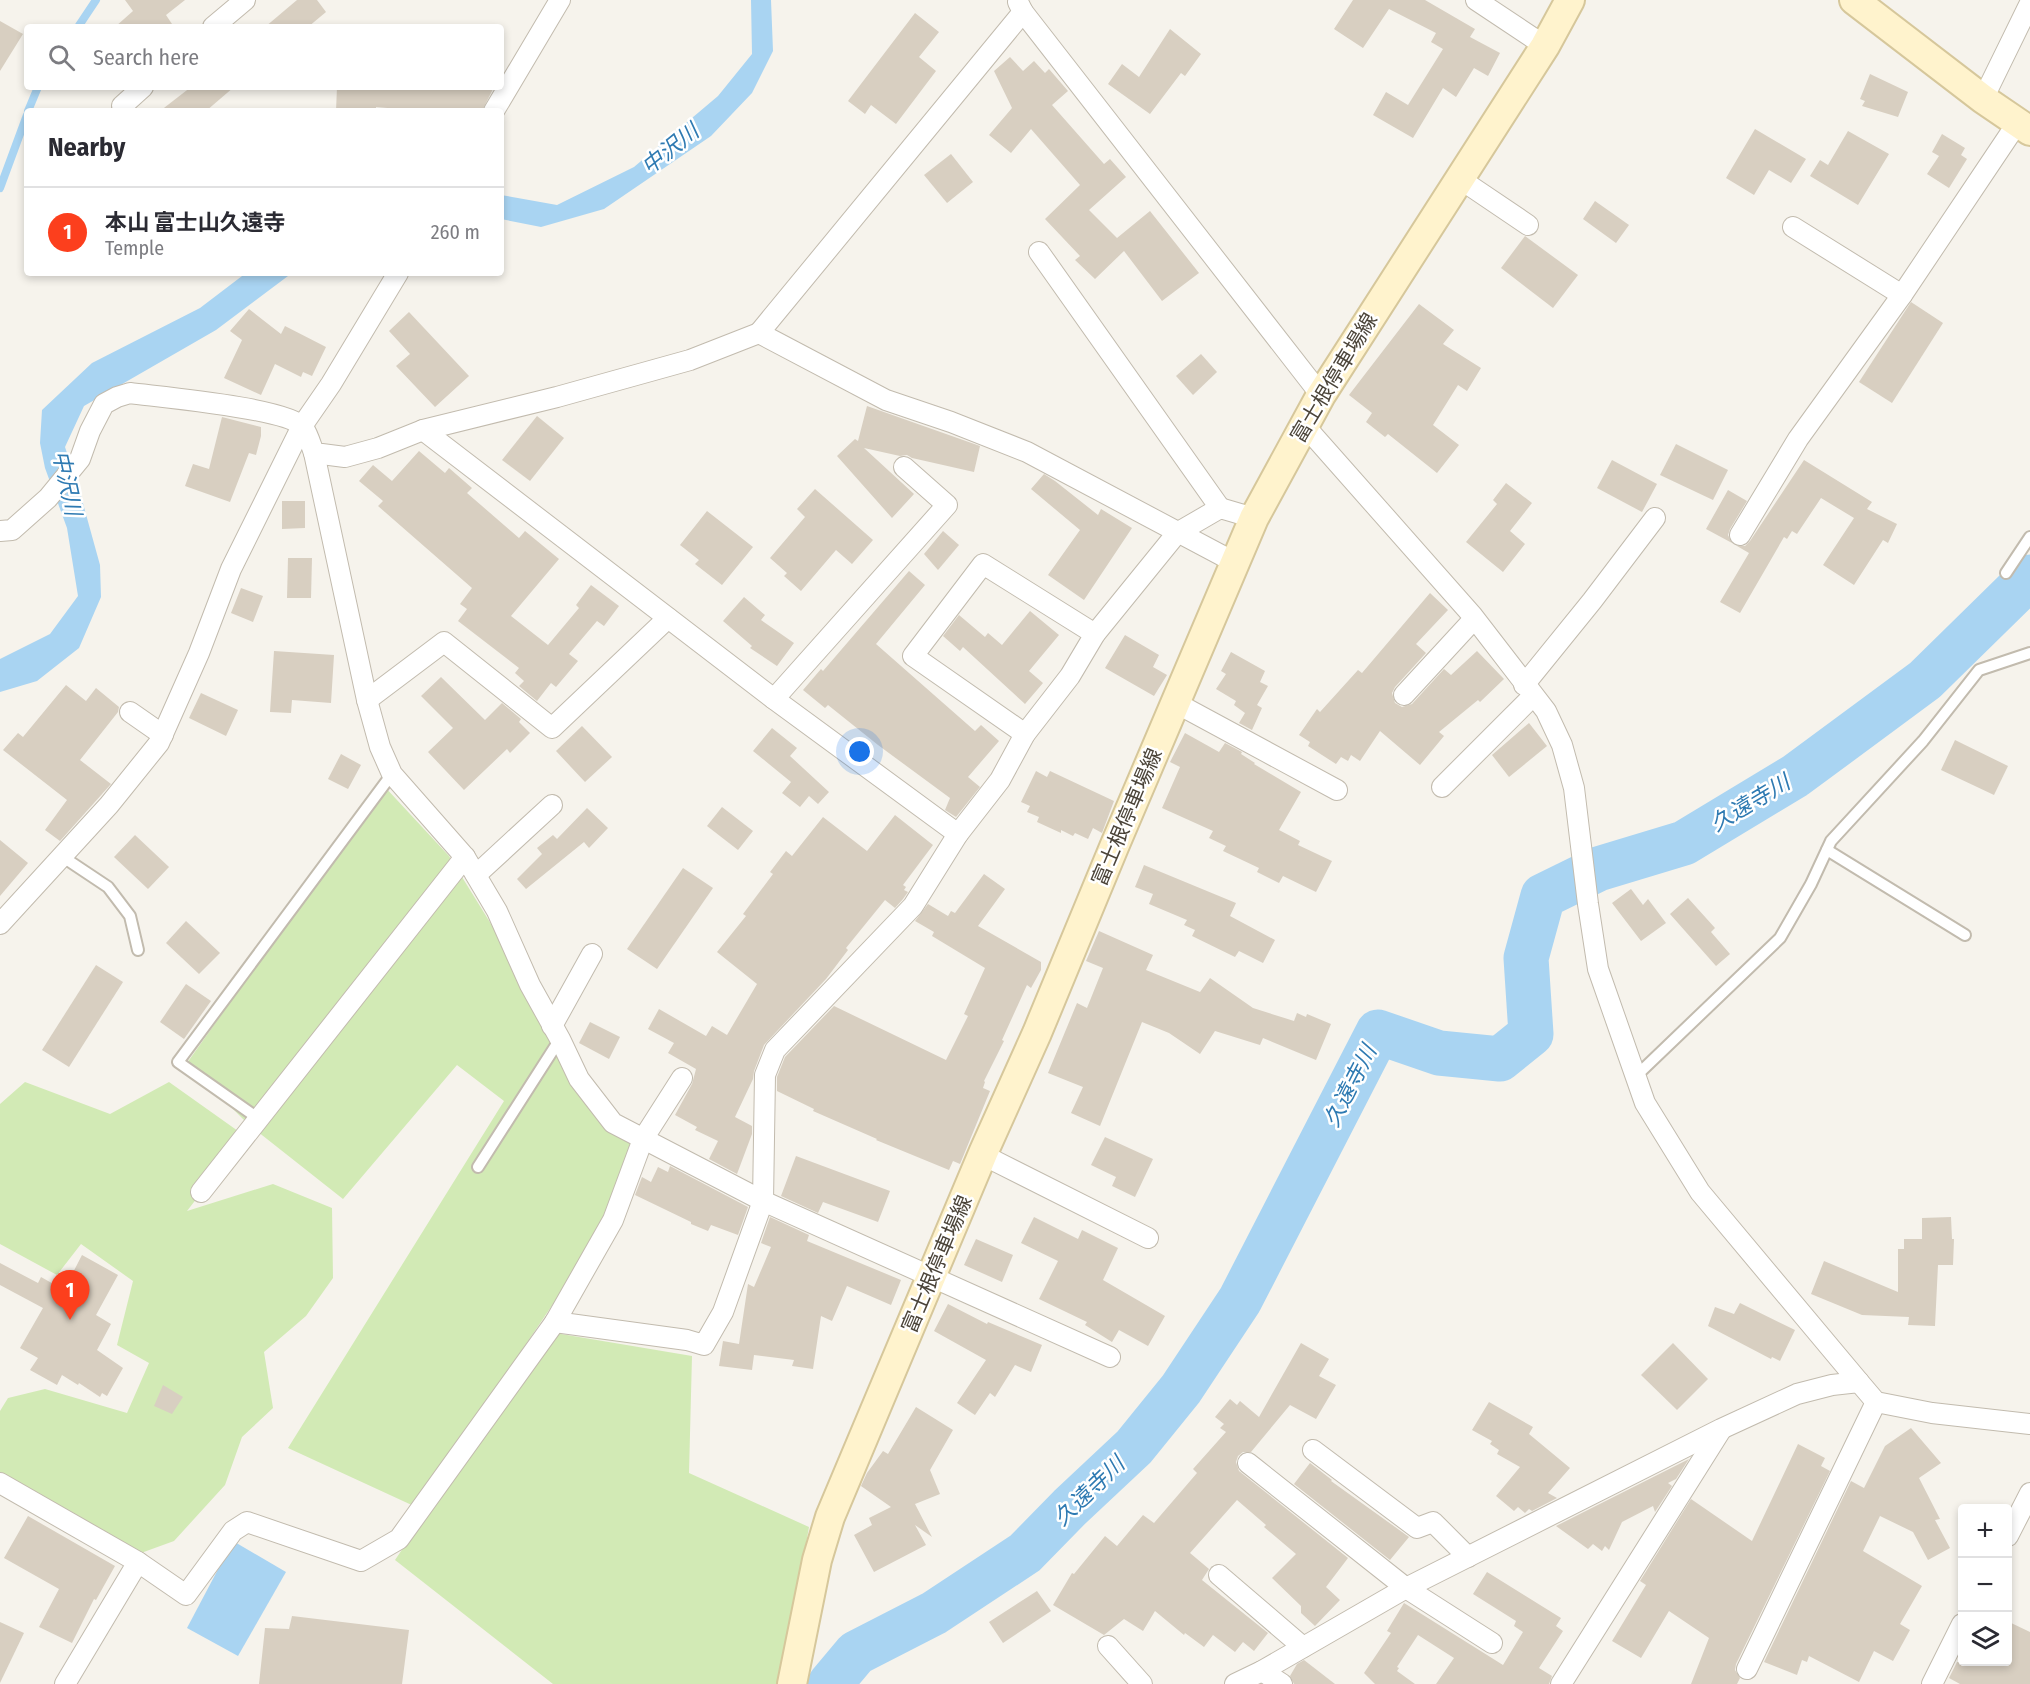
<!DOCTYPE html>
<meta charset="utf-8">
<style>
:root{--surface:#fff;--page:#f7f7f7;--text:#2b2b33;--muted:#7c7c81;--line:#e1e1e2;--accent:#fc3f1d}
body{margin:0;font-family:"Fira Sans Condensed","Noto Sans JP",sans-serif;background:var(--page);color:var(--text)}
.controls{position:absolute;right:18px;bottom:18px;display:grid;overflow:hidden;border-radius:6px;box-shadow:0 3px 9px #0003}
.controls button{width:54px;height:54px;display:grid;place-items:center;padding:0;border:0;border-bottom:2px solid var(--line);background:var(--surface);color:var(--text);font:30px sans-serif}
.you{position:absolute;left:860px;top:752px;width:21px;height:21px;margin:-15px;border:4px solid #fff;border-radius:50%;background:#1a73e8;box-shadow:0 0 0 9px #1a73e833}
.badge{display:grid;place-items:center;width:39px;height:39px;border-radius:50%;background:var(--accent);color:#fff;font-size:20px;font-weight:700}
.pin{position:absolute;translate:-50% -50px;filter:drop-shadow(0 2px 3px #0008)}
.pin::after{content:'';position:absolute;top:32px;width:21px;height:18px;background:inherit;clip-path:polygon(0 0,100% 0,50% 100%)}
.list{margin:0;padding:0;list-style:none}
h2{display:flex;justify-content:space-between;align-items:center;height:78px;margin:0;padding:0 24px;font-size:26px}
h2 small{font-size:20px;font-weight:400;color:var(--muted)}
.list li{display:grid;grid-template-columns:39px 1fr auto;gap:18px;align-items:center;box-sizing:border-box;height:90px;padding:0 24px;border-top:2px solid var(--line)}
.list b{display:block;font-size:22px;white-space:nowrap}
.list p{margin:0;font-size:20px;white-space:nowrap;color:var(--muted)}
.list em{font-size:20px;font-style:normal;color:var(--muted)}
.icon{flex:none;width:33px;height:33px;fill:none;stroke:currentColor;stroke-width:2;stroke-linecap:round;stroke-linejoin:round}
.map{position:relative;flex:none;width:2030px;height:1684px;overflow:hidden}
.search{position:absolute;background:var(--surface);box-shadow:0 3px 9px #0003;left:24px;top:24px;width:480px;height:66px;display:flex;align-items:center;gap:15px;box-sizing:border-box;padding:0 21px;border-radius:6px;color:var(--muted);font-size:22px}
.panel{position:absolute;background:var(--surface);box-shadow:0 3px 9px #0003;left:24px;top:108px;width:480px;height:168px;border-radius:6px}
.map>svg:first-child{display:block}
</style>
<div class="map">
<svg width="2030" height="1684" viewBox="0 0 2030 1684">
<rect width="100%" height="100%" fill="#f6f3ec"/>
<g fill="#d2eab5">
<polygon points="384,786 449,856 504,945 601,1118 643,1150 613,1220 553,1304 416,1507 288,1448 504,1101 457,1065 343,1199 248,1124 187,1063"/>
<polygon points="25,1082 110,1114 169,1082 245,1136 187,1211 273,1184 332,1208 333,1278 306,1316 264,1352 273,1408 242,1437 225,1485 174,1541 141,1553 0,1480 0,1411 8,1398 45,1389 127,1413 149,1363 117,1345 133,1281 81,1244 57,1275 0,1244 0,1104"/>
<polygon points="549,1332 692,1356 689,1473 809,1527 781,1684 553,1684 395,1560"/>
</g>
<g fill="#a9d4f2">
<polygon points="751,0 771,0 773,51 752,93 711,136 604,209 541,227 501,219 501,195 557,205 634,167 718,96 752,54"/>
<polygon points="246,273 292,273 216,330 84,406 65,447 79,489 100,565 101,597 79,648 37,681 0,692 0,659 50,634 78,596 67,528 45,468 40,443 42,410 92,363 200,308"/>
<polygon points="233,1541 286,1572 238,1656 187,1628"/>
</g>
<g fill="none" stroke-linecap="round" stroke-linejoin="round">
<g stroke="#a9d4f2" stroke-width="8">
<polyline points="78,27 96,0"/>
<polyline points="28,111 38,87"/>
<polyline points="0,188 27,115"/>
</g>
<polyline stroke="#a9d4f2" stroke-width="45" points="830,1684 856,1653 934,1613 1025,1553 1070,1507 1134,1447 1181,1389 1240,1300 1378,1032 1439,1053 1500,1059 1531,1034 1526,958 1543,896 1598,869 1684,843 1795,776 1925,680 2030,577"/>
</g>
<g fill="#d8cfc1">
<polygon points="125,0 185,0 166,15 174,27 115,27 133,11"/>
<polygon points="297,0 317,0 326,12 308,27 265,27"/>
<polygon points="1353,0 1425,0 1475,29 1470,37 1500,53 1488,76 1474,68 1456,97 1443,88 1413,138 1373,115 1386,92 1408,105 1443,49 1431,42 1436,33 1389,9 1363,48 1334,29"/>
<polygon points="915,13 939,32 919,57 936,71 896,124 871,105 865,114 848,101"/>
<polygon points="0,21 23,34 0,71"/>
<polygon points="1170,29 1201,54 1185,76 1181,73 1150,114 1108,84 1122,64 1139,77"/>
<polygon points="1010,57 1023,71 1034,61 1045,73 1049,69 1068,91 1052,105 1104,164 1110,159 1126,177 1089,210 1117,238 1150,211 1199,273 1162,301 1124,251 1095,279 1075,260 1080,256 1045,219 1080,185 1031,129 1011,153 989,135 1012,108 994,71"/>
<polygon points="1870,74 1908,92 1898,117 1862,106 1865,101 1860,99"/>
<polygon points="191,87 234,87 206,111 160,111"/>
<polygon points="337,87 494,87 482,111 421,111 376,107 376,111 336,111"/>
<polygon points="1755,129 1806,159 1791,183 1769,170 1754,195 1726,178"/>
<polygon points="1848,131 1889,154 1858,205 1810,176 1820,160 1828,165"/>
<polygon points="1942,134 1965,148 1961,155 1967,159 1949,188 1927,174 1939,156 1932,152"/>
<polygon points="951,154 973,182 947,203 924,175"/>
<polygon points="1595,201 1629,225 1616,243 1583,219"/>
<polygon points="1525,236 1578,275 1553,308 1501,268"/>
<polygon points="1911,302 1943,323 1892,403 1859,382"/>
<polygon points="1419,304 1454,330 1443,344 1481,368 1467,391 1458,385 1433,425 1459,445 1437,473 1388,434 1385,437 1366,422 1372,413 1349,395"/>
<polygon points="249,309 281,334 285,326 326,347 312,376 303,372 301,377 275,364 261,395 224,378 242,340 230,331"/>
<polygon points="409,312 469,376 435,407 396,366 410,354 389,331"/>
<polygon points="1201,354 1217,372 1193,395 1176,376"/>
<polygon points="867,406 980,446 974,472 912,458 907,455 900,456 864,448 914,494 892,518 837,456 855,439 858,441"/>
<polygon points="537,416 564,438 530,481 502,460"/>
<polygon points="222,417 261,427 261,436 256,455 249,453 230,502 185,486 193,464 209,469"/>
<polygon points="1676,444 1728,470 1713,500 1660,475"/>
<polygon points="419,451 445,473 449,468 472,488 467,493 519,538 525,531 559,559 511,616 548,645 579,608 576,605 591,585 619,606 604,626 597,621 569,654 578,661 556,687 551,683 537,701 519,686 524,681 515,673 519,668 458,621 467,609 460,604 472,588 378,506 383,501 359,481 373,465 392,481"/>
<polygon points="1612,460 1657,484 1642,512 1597,488"/>
<polygon points="1804,460 1872,502 1867,509 1897,524 1888,543 1883,540 1854,585 1823,565 1854,518 1821,498 1797,534 1792,531 1787,539 1784,537 1740,613 1720,602 1749,553 1737,546 1745,546 1750,541"/>
<polygon points="1044,474 1055,481 1098,515 1101,509 1132,528 1084,600 1048,575 1080,530 1031,489"/>
<polygon points="1506,483 1532,503 1510,531 1525,544 1503,572 1466,542 1497,504 1493,500"/>
<polygon points="815,489 873,540 852,564 836,550 801,591 784,576 787,573 770,558 805,517 797,509"/>
<polygon points="1728,490 1747,501 1730,529 1728,535 1732,543 1706,529"/>
<polygon points="282,501 305,501 305,528 282,529"/>
<polygon points="707,511 753,547 722,585 695,564 699,560 680,545"/>
<polygon points="943,531 959,545 938,570 924,554"/>
<polygon points="288,558 312,558 311,598 287,598"/>
<polygon points="909,571 925,585 876,644 975,731 981,725 999,741 968,777 980,787 956,817 945,810 950,798 878,745 828,705 825,708 803,690 821,669 823,671"/>
<polygon points="241,588 263,596 253,622 231,613"/>
<polygon points="1430,593 1448,610 1416,644 1426,653 1395,687 1392,693 1395,703 1402,707 1412,704 1444,669 1451,675 1477,651 1504,679 1480,702 1478,700 1439,732 1444,736 1420,765 1380,731 1360,761 1351,755 1348,761 1341,757 1336,764 1308,746 1310,742 1299,735 1317,709 1320,712 1358,670 1362,673"/>
<polygon points="744,597 765,615 761,620 794,643 777,666 750,648 752,646 723,621"/>
<polygon points="1030,611 1059,635 1029,671 1043,683 1025,704 963,647 960,651 943,636 959,615 985,637 988,633 1002,645"/>
<polygon points="1125,635 1159,655 1153,667 1167,675 1154,696 1105,668"/>
<polygon points="274,651 334,655 331,703 292,700 291,713 270,712"/>
<polygon points="1231,652 1265,671 1260,682 1268,686 1257,705 1262,708 1252,730 1239,723 1245,713 1234,705 1236,701 1216,689 1226,674 1221,671"/>
<polygon points="441,677 485,720 502,703 521,719 519,722 530,733 510,753 507,749 464,790 428,752 453,728 421,696"/>
<polygon points="66,685 86,701 96,688 119,707 118,712 80,760 111,784 60,841 45,830 67,800 3,750 18,733 23,737"/>
<polygon points="201,693 238,710 226,736 189,718"/>
<polygon points="1529,723 1547,746 1509,777 1492,755"/>
<polygon points="582,726 612,757 585,782 556,751"/>
<polygon points="772,728 797,748 790,756 829,792 818,804 809,796 800,807 782,793 791,782 753,751"/>
<polygon points="1185,733 1219,752 1225,743 1242,752 1241,754 1255,763 1254,764 1301,792 1279,830 1300,841 1298,845 1332,861 1316,892 1283,876 1279,883 1257,872 1259,868 1223,851 1226,846 1209,838 1213,831 1162,808 1180,767 1170,762"/>
<polygon points="1955,740 2008,766 1994,795 1941,770"/>
<polygon points="341,754 361,765 348,789 328,779"/>
<polygon points="1036,771 1047,777 1050,771 1114,801 1102,833 1093,828 1088,839 1075,833 1073,836 1061,830 1061,833 1037,822 1039,817 1027,812 1030,806 1021,802"/>
<polygon points="722,807 753,831 738,850 707,826"/>
<polygon points="587,808 608,828 589,848 584,842 526,889 517,879 542,854 537,848 553,835 557,839"/>
<polygon points="895,815 933,845 903,885 906,887 904,890 908,892 903,899 895,908 885,900 846,948 848,950 826,979 764,1045 754,1071 753,1079 735,1117 752,1126 752,1134 737,1174 709,1159 718,1141 695,1130 697,1127 675,1115 692,1084 696,1069 668,1053 674,1043 648,1029 659,1009 706,1036 712,1026 727,1035 757,984 717,952 746,916 743,914 773,874 770,872 786,851 792,856 823,817 867,851"/>
<polygon points="135,835 169,867 148,889 114,857"/>
<polygon points="0,840 28,863 0,896"/>
<polygon points="1144,865 1236,903 1230,916 1275,940 1263,963 1239,951 1235,957 1192,936 1195,930 1184,925 1187,920 1149,904 1153,894 1135,887"/>
<polygon points="683,868 713,888 657,969 627,949"/>
<polygon points="984,874 1005,889 978,926 1041,962 1041,970 1031,988 1027,985 1002,1040 1004,1041 984,1081 985,1082 983,1088 990,1091 960,1164 953,1161 949,1170 876,1140 877,1139 813,1111 814,1109 777,1091 777,1077 785,1057 834,1006 946,1060 968,1016 964,1014 985,968 932,936 934,932 915,921 928,904 948,916 951,911 955,913"/>
<polygon points="1631,889 1643,905 1648,899 1666,923 1641,941 1612,903"/>
<polygon points="1688,898 1715,928 1711,932 1730,954 1716,966 1670,914"/>
<polygon points="186,921 220,953 199,974 166,943"/>
<polygon points="1099,931 1153,955 1146,970 1200,992 1210,978 1253,1008 1294,1021 1297,1013 1306,1017 1307,1014 1331,1024 1316,1060 1263,1038 1260,1045 1215,1031 1200,1054 1169,1033 1142,1022 1100,1126 1071,1113 1083,1087 1048,1073 1077,1003 1087,1008 1103,968 1086,961"/>
<polygon points="96,965 123,982 69,1067 42,1050"/>
<polygon points="186,984 211,1001 184,1039 160,1022"/>
<polygon points="590,1022 620,1037 609,1059 579,1043"/>
<polygon points="1105,1137 1153,1159 1135,1197 1112,1186 1116,1177 1091,1165"/>
<polygon points="796,1156 890,1191 878,1222 823,1202 818,1213 781,1196"/>
<polygon points="670,1166 748,1207 738,1235 711,1225 708,1231 691,1224 691,1222 635,1195 642,1177 651,1182 658,1167 668,1172"/>
<polygon points="770,1217 809,1235 807,1241 901,1280 891,1305 847,1286 832,1321 821,1316 813,1369 792,1366 794,1360 754,1355 752,1370 719,1366 723,1341 739,1344 748,1284 754,1287 771,1247 761,1243"/>
<polygon points="1034,1217 1078,1239 1082,1230 1118,1248 1103,1280 1165,1316 1148,1346 1119,1330 1112,1342 1085,1325 1087,1322 1039,1299 1058,1261 1021,1243"/>
<polygon points="1951,1217 1952,1239 1954,1239 1953,1265 1938,1265 1935,1326 1908,1325 1909,1317 1862,1315 1811,1294 1824,1261 1898,1292 1898,1249 1904,1249 1904,1239 1922,1239 1922,1218"/>
<polygon points="976,1239 1013,1255 1002,1282 964,1265"/>
<polygon points="82,1255 118,1275 96,1315 111,1324 97,1350 123,1368 107,1396 102,1393 100,1397 79,1383 78,1385 62,1375 57,1385 30,1370 38,1358 20,1348 43,1308 0,1285 0,1263 38,1283 41,1277 64,1290"/>
<polygon points="1740,1303 1795,1330 1780,1361 1772,1357 1771,1359 1708,1326 1715,1307 1734,1314"/>
<polygon points="948,1304 987,1324 988,1322 1042,1345 1031,1372 1015,1365 995,1397 990,1393 975,1415 957,1403 986,1360 934,1331"/>
<polygon points="1301,1343 1329,1359 1319,1376 1336,1385 1316,1419 1290,1405 1251,1452 1243,1452 1238,1456 1236,1462 1239,1471 1348,1558 1326,1587 1340,1600 1315,1626 1301,1613 1301,1606 1272,1578 1296,1554 1264,1527 1266,1525 1237,1500 1190,1553 1209,1569 1202,1580 1268,1633 1254,1651 1243,1642 1235,1652 1213,1635 1204,1647 1185,1633 1184,1635 1155,1611 1143,1631 1124,1619 1104,1635 1053,1605 1072,1573 1074,1574 1105,1536 1117,1546 1143,1515 1154,1523 1197,1473 1193,1469 1226,1432 1220,1428 1224,1424 1215,1417 1230,1399 1237,1405 1240,1401 1259,1417"/>
<polygon points="1673,1343 1708,1379 1677,1410 1641,1375"/>
<polygon points="163,1385 183,1397 172,1414 154,1406"/>
<polygon points="1489,1402 1533,1427 1529,1434 1570,1468 1548,1493 1557,1498 1532,1511 1529,1509 1525,1513 1518,1507 1514,1511 1496,1496 1520,1467 1497,1454 1499,1450 1490,1444 1492,1441 1472,1430"/>
<polygon points="916,1407 953,1430 930,1470 940,1494 915,1504 932,1537 915,1525 926,1545 874,1572 854,1535 872,1525 869,1518 891,1507 861,1486 867,1473 883,1451 888,1454"/>
<polygon points="1911,1428 1941,1463 1919,1478 1940,1519 1935,1520 1950,1548 1928,1560 1913,1532 1880,1516 1863,1551 1922,1586 1900,1624 1910,1630 1893,1661 1874,1651 1859,1682 1809,1656 1807,1662 1802,1660 1797,1675 1764,1662 1851,1481 1864,1488 1885,1446"/>
<polygon points="1798,1444 1825,1458 1821,1466 1830,1471 1736,1664 1735,1670 1740,1678 1737,1684 1691,1684 1709,1638 1669,1611 1641,1658 1612,1641 1646,1585 1640,1581 1691,1499 1752,1541"/>
<polygon points="1689,1459 1676,1479 1668,1483 1672,1486 1655,1512 1653,1506 1622,1522 1609,1550 1605,1546 1602,1551 1593,1544 1588,1549 1556,1526"/>
<polygon points="1310,1463 1332,1480 1331,1481 1409,1537 1390,1560 1294,1484"/>
<polygon points="28,1516 115,1566 96,1600 94,1599 72,1643 39,1627 59,1589 4,1558"/>
<polygon points="1487,1572 1561,1618 1556,1626 1563,1631 1539,1668 1552,1676 1549,1684 1436,1684 1454,1658 1418,1635 1397,1667 1399,1668 1397,1671 1415,1684 1375,1684 1364,1673 1391,1633 1387,1631 1404,1603 1503,1665 1523,1632 1514,1626 1516,1621 1473,1594"/>
<polygon points="1037,1591 1051,1611 1003,1643 989,1622"/>
<polygon points="292,1616 409,1630 402,1684 259,1684 265,1628 289,1629"/>
<polygon points="2007,1621 2030,1632 2030,1684 1960,1684 1949,1678 1957,1662 2007,1662"/>
<polygon points="0,1622 24,1633 0,1683"/>
<polygon points="1304,1660 1335,1684 1294,1684 1290,1676 1297,1664"/>
</g>
<g fill="none" stroke-linecap="round" stroke-linejoin="round">
<g stroke="#c2bbae" stroke-width="14">
<g id="lane">
<polyline points="2006,573 2030,537"/>
<polyline points="1827,850 1965,935"/>
<polyline points="63,857 108,887 130,916 138,950"/>
<polyline points="1635,1077 1780,938 1811,884 1831,841 1923,741 1979,670 2030,653"/>
<polyline points="259,1119 178,1062 392,774"/>
<polyline points="478,1167 560,1039"/>
</g>
</g>
<g stroke="#c2bbae" stroke-width="22">
<g id="street">
<polyline points="1476,0 1545,46"/>
<polyline points="1023,12 1321,395"/>
<polyline points="213,27 245,0"/>
<polyline points="1983,99 2030,3"/>
<polyline points="122,106 143,87"/>
<polyline points="494,111 560,0"/>
<polyline points="1460,179 1528,225"/>
<polyline points="1793,227 1902,295"/>
<polyline points="1039,252 1220,508"/>
<polyline points="759,333 1023,12 1018,2"/>
<polyline points="1304,425 1472,615 1546,711 1562,745 1574,788 1588,904 1598,969 1645,1103 1700,1192 1859,1382"/>
<polyline points="423,430 774,699 958,834"/>
<polyline points="314,453 367,700 380,747 392,774 465,857 497,911 530,985 560,1039 579,1079 613,1123 763,1201 1110,1357"/>
<path d="M0 531 12 530 48 498 80 459 90 431 104 404 117 397 130 393C160 397 287 408 303 427 308 434 311 445 314 453L345 457 378 448 423 430 557 397 690 360 759 333 886 400 951 422 1027 452 1236 563"/>
<polyline points="1740,535 1798,439 1902,295 2018,122"/>
<polyline points="1524,685 1592,601 1655,518"/>
<polyline points="1404,695 1474,619"/>
<polyline points="774,699 947,505 904,467"/>
<polyline points="367,700 444,642 552,728 668,618"/>
<polyline points="1176,703 1337,790"/>
<polyline points="130,712 163,735"/>
<polyline points="1025,734 913,656 983,564 1095,634"/>
<polyline points="1442,787 1533,696"/>
<polyline points="476,875 552,805"/>
<polyline points="0,924 109,805 159,743 199,653 231,569 302,426 331,384 398,273"/>
<polyline points="552,1026 592,954"/>
<polyline points="983,1155 1148,1238"/>
<polyline points="201,1192 465,857"/>
<polyline points="555,1322 687,1340 704,1345 723,1312 763,1201 765,1075 775,1050 913,906 958,834 1000,780 1025,734 1070,676 1095,634 1177,533 1220,508 1254,518"/>
<polyline points="1313,1450 1417,1528 1433,1522 1468,1557"/>
<polyline points="1248,1463 1406,1588 1492,1643"/>
<polyline points="0,1483 138,1562 186,1595 233,1531 247,1522 361,1561 399,1539 555,1322 613,1220 643,1139 682,1078"/>
<polyline points="2008,1536 2030,1493"/>
<polyline points="1219,1575 1303,1647"/>
<polyline points="1108,1646 1142,1684"/>
<polyline points="1747,1669 1876,1402"/>
<polyline points="1262,1671 1282,1684"/>
<polyline points="65,1684 138,1562"/>
<polyline points="1235,1684 1262,1671 1406,1588 1721,1429 1797,1394 1832,1385 1859,1382 1876,1402 1932,1413 2030,1424"/>
<polyline points="1561,1684 1721,1430"/>
<polyline points="1932,1684 1962,1624"/>
</g>
</g>
<g stroke="#d6c79b" stroke-width="32">
<g id="secondary">
<polyline points="1854,0 1983,99 2030,131"/>
<polyline points="792,1684 817,1560 830,1517 984,1151 1037,1033 1114,847 1254,518 1321,395 1545,46 1570,0"/>
</g>
</g>
<use href="#lane" stroke="#fff" stroke-width="10"/>
<use href="#street" stroke="#fff" stroke-width="20"/>
<use href="#secondary" stroke="#fff3cd" stroke-width="28"/>
</g>
<g text-anchor="middle" dominant-baseline="central" stroke-width="5" stroke-linejoin="round" paint-order="stroke">
<g font-size="21" fill="#4b4439" stroke="#fff">
<text transform="translate(1334 378) rotate(-59)">富士根停車場線</text>
<text transform="translate(1127 817) rotate(-67)">富士根停車場線</text>
<text transform="translate(937 1264) rotate(-67)">富士根停車場線</text>
</g>
<g font-size="22" font-style="italic" fill="#2e7ab2" stroke="#fff">
<text transform="translate(670 149) rotate(-39)">中沢川</text>
<text transform="translate(67 483) rotate(78)">中沢川</text>
<text transform="translate(1750 803) rotate(-31)">久遠寺川</text>
<text transform="translate(1350 1086) rotate(-63)">久遠寺川</text>
<text transform="translate(1089 1491) rotate(-44)">久遠寺川</text>
</g>
</g>
</svg>
<div class="controls">
<button>+</button>
<button>−</button>
<button><svg class="icon" aria-label="layers" viewBox="0 0 24 24"><path d="M12 4l9 5-9 5-9-5zM3 14l9 5 9-5"/></svg></button>
</div>
<div class="you"></div>
<div class="pin badge" style="left:70px;top:1320px">1</div>
<div class="search"><svg class="icon" aria-label="search" viewBox="0 0 24 24"><circle cx="10" cy="10" r="6"/><path d="M15 15l6 6"/></svg>Search here</div>
<section class="panel">
<h2>Nearby<small></small></h2>
<ul class="list">
<li><span class="badge">1</span><div><b>本山 富士山久遠寺</b><p>Temple</p></div><em>260 m</em></li>
</ul>
</section>
</div>
